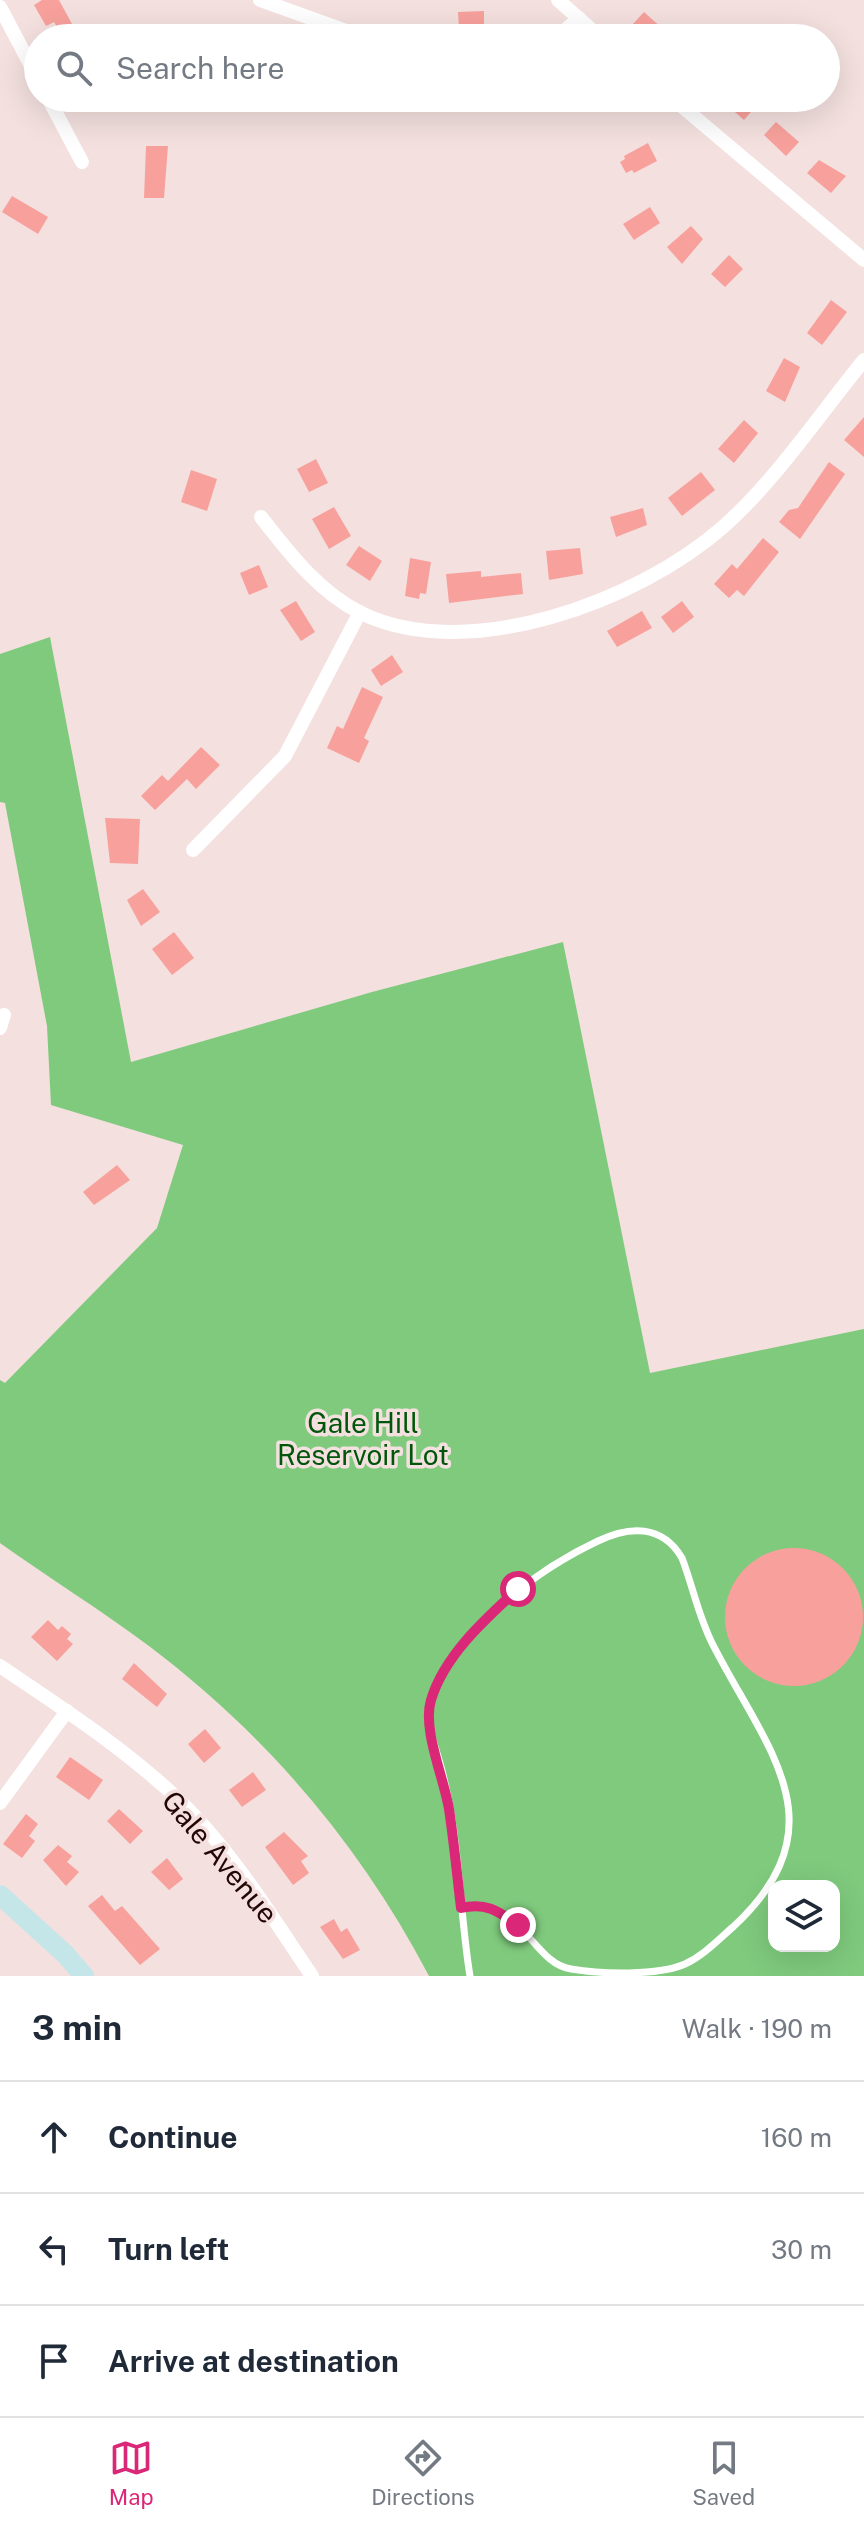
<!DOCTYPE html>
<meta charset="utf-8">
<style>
body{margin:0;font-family:"Public Sans",sans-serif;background:#f6f6f7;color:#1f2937}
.controls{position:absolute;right:24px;bottom:24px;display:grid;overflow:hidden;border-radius:16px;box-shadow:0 8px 32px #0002}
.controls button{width:72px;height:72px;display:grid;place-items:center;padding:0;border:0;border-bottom:2px solid #e0e1e3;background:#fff;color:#1f2937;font:40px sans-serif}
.stop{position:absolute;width:24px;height:24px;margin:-18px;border:6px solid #db2777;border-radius:50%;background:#fff}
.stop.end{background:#db2777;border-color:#fff;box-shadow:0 2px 8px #0008}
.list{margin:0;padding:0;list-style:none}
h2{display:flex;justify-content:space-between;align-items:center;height:104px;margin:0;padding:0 32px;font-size:34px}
h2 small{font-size:26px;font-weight:400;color:#747a83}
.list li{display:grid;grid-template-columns:52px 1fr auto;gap:24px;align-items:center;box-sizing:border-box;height:112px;padding:0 32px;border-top:2px solid #e0e1e3}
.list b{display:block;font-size:30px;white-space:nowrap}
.list em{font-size:26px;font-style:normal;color:#747a83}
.icon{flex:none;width:44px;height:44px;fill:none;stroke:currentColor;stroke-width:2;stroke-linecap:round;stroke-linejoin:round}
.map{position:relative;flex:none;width:864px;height:1976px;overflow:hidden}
.search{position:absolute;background:#fff;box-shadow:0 8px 32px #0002;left:24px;right:24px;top:24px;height:88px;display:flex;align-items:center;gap:20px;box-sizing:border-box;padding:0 28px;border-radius:44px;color:#747a83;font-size:30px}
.sheet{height:440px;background:#fff}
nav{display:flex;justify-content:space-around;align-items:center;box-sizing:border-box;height:112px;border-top:2px solid #e0e1e3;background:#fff;font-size:22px;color:#747a83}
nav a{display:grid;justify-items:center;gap:4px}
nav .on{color:#db2777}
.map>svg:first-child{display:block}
.forest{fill:#7fca7d;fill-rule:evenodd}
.building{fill:#f8a19c}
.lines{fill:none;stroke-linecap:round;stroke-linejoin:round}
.service{stroke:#fff;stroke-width:7}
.minor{stroke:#fff;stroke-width:14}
.secondary{stroke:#c5e6e8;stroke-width:20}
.route{stroke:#db2777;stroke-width:10}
.labels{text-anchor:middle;stroke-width:7;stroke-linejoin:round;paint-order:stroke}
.park-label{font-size:28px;fill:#00560a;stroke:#f3e0df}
.street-label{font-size:28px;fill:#230606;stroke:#f3e0df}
</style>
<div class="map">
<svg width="864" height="1976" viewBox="0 0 864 1976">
<rect width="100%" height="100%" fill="#f3e0df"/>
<path class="forest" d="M50 637 131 1062 372 992 563 942 650 1373 864 1329V1976H429C361 1846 267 1735 149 1646 101 1610 49 1578 0 1543V1380L5 1383 157 1228 183 1145 51 1105 47 1026 5 803 0 802V654ZM774 1886H834V1946H774Z"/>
<g class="building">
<path d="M42 0H59L72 24 60 31 54 22 46 26 34 5Z"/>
<path d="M484 11V27L459 28 458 12Z"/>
<path d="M644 12 673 38H646L632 25Z"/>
<path d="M719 98H763L744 120Z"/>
<path d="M776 122 799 142 786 156 764 135Z"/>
<path d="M648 143 657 161 634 173 632 170 626 173 620 162 625 159 624 156Z"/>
<path d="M146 146H168L164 198H144Z"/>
<path d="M819 160 846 176 831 193 807 173Z"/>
<path d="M12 196 48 217 38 234 2 212Z"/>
<path d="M650 207 660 223 634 240 623 224Z"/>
<path d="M691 226 703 239 682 264 667 247Z"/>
<path d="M729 255 743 269 725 287 711 274Z"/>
<path d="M831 300 847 312 822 345 807 333Z"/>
<path d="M784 358 800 367 785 402 766 391Z"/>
<path d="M864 417V457L844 440Z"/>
<path d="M744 420 758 433 734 463 718 449Z"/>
<path d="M316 459 328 483 309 492 297 469Z"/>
<path d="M829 462 845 474 800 539 779 522 789 510 798 508Z"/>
<path d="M191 470 217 479 207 511 181 502Z"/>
<path d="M701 472 715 490 682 516 668 498Z"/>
<path d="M334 507 351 536 329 549 312 519Z"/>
<path d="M643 508 647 525 616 537 610 517Z"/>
<path d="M763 538 779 552 744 596 737 590 729 598 714 584 732 564 737 569Z"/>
<path d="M359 546 382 561 370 581 346 565Z"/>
<path d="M580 548 583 574 549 580 546 551Z"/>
<path d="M410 558 431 562 426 594 420 593 419 599 405 596Z"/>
<path d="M259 565 268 587 249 595 240 573Z"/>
<path d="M481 571V577L521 573 523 594 449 603 446 574Z"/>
<path d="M296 601 315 632 301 641 280 610Z"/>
<path d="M682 601 694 617 673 633 661 617Z"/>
<path d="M642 611 652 628 617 647 607 631Z"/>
<path d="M392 655 403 672 381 686 371 670Z"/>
<path d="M362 687 383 697 364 738 369 741 359 763 327 748 337 726 343 729Z"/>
<path d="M201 747 220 765 196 789 187 779 155 810 141 796 162 775 168 781Z"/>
<path d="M105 818 140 819 138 864 110 863Z"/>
<path d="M143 889 160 912 141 926 127 900Z"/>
<path d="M174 932 194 958 172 975 152 949Z"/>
<path d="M117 1165 130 1180 94 1205 83 1192Z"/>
<circle cx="794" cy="1617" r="69"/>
<path d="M48 1620 58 1630 62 1626 71 1634 67 1639 73 1644 57 1661 31 1637Z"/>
<path d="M134 1663 167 1694 157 1707 122 1679Z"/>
<path d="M205 1729 221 1748 204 1763 188 1744Z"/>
<path d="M70 1757 103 1780 89 1800 56 1777Z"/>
<path d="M253 1772 266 1790 242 1807 229 1790Z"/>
<path d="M119 1809 143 1831 130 1844 107 1821Z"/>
<path d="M26 1814 38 1824 29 1836 35 1841 22 1858 3 1844Z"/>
<path d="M284 1832 308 1856 301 1861 309 1873 293 1885 265 1847Z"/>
<path d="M58 1845 72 1856 67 1862 79 1872 66 1886 43 1860Z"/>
<path d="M167 1858 183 1879 169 1890 151 1872Z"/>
<path d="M102 1895 115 1911 122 1906 160 1949 140 1965 88 1906Z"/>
<path d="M334 1919 341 1932 347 1928 360 1950 343 1959 320 1927Z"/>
</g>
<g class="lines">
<path class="service" d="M461 1908C522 1895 531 1963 571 1969 601 1974 658 1976 685 1964 704 1955 718 1940 733 1927 844 1824 765 1748 712 1643 698 1615 693 1587 682 1558 662 1524 629 1526 598 1541 538 1569 450 1634 431 1700 424 1725 437 1748 442 1771 460 1838 459 1909 470 1976"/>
<g class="minor">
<path d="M260 0 366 38"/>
<path d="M558 0 601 38"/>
<path d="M0 7 38 79"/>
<path d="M556 38 579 18"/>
<path d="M48 98 82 162"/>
<path d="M672 98 864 260"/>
<path d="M261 517C289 553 319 592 361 613 468 665 639 601 723 527 776 480 819 415 864 360"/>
<path d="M193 850 285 756 360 612"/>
<path d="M0 1028 4 1015"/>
<path d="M0 1666C62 1708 126 1749 180 1801 232 1851 272 1917 312 1976"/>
<path d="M0 1803 67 1711"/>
</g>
<path class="secondary" d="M0 1895 65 1954 84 1976"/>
</g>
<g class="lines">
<path class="route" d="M518 1925C498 1911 486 1902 461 1908 457 1875 454 1842 449 1809 444 1778 422 1729 431 1700 444 1656 485 1619 518 1589"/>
</g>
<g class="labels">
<g class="park-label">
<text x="363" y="1433">Gale Hill<tspan x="363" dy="32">Reservoir Lot</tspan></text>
</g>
<g class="street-label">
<text transform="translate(220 1857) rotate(50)" y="10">Gale Avenue</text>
</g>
</g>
</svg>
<div class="controls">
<button><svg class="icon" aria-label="layers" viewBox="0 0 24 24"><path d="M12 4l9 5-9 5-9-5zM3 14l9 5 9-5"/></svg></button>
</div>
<div class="stop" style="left:518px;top:1589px"></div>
<div class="stop end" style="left:518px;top:1925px"></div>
<div class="search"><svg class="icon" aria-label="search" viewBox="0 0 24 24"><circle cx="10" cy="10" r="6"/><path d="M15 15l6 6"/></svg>Search here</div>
</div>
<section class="sheet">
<h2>3 min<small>Walk · 190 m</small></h2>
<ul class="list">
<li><svg class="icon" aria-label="ahead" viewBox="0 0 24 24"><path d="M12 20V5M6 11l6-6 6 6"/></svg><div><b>Continue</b></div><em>160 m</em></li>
<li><svg class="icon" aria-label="left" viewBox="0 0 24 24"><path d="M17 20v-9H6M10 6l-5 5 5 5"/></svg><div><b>Turn left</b></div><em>30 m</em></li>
<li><svg class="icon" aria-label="arrive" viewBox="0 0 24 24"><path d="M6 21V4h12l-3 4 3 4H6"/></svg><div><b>Arrive at destination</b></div></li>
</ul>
</section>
<nav>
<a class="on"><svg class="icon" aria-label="map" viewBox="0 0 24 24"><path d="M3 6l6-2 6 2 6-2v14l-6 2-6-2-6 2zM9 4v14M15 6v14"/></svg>Map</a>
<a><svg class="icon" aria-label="directions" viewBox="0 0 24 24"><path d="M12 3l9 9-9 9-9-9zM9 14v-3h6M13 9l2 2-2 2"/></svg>Directions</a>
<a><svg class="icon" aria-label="saved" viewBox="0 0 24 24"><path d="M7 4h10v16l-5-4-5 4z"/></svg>Saved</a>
</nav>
